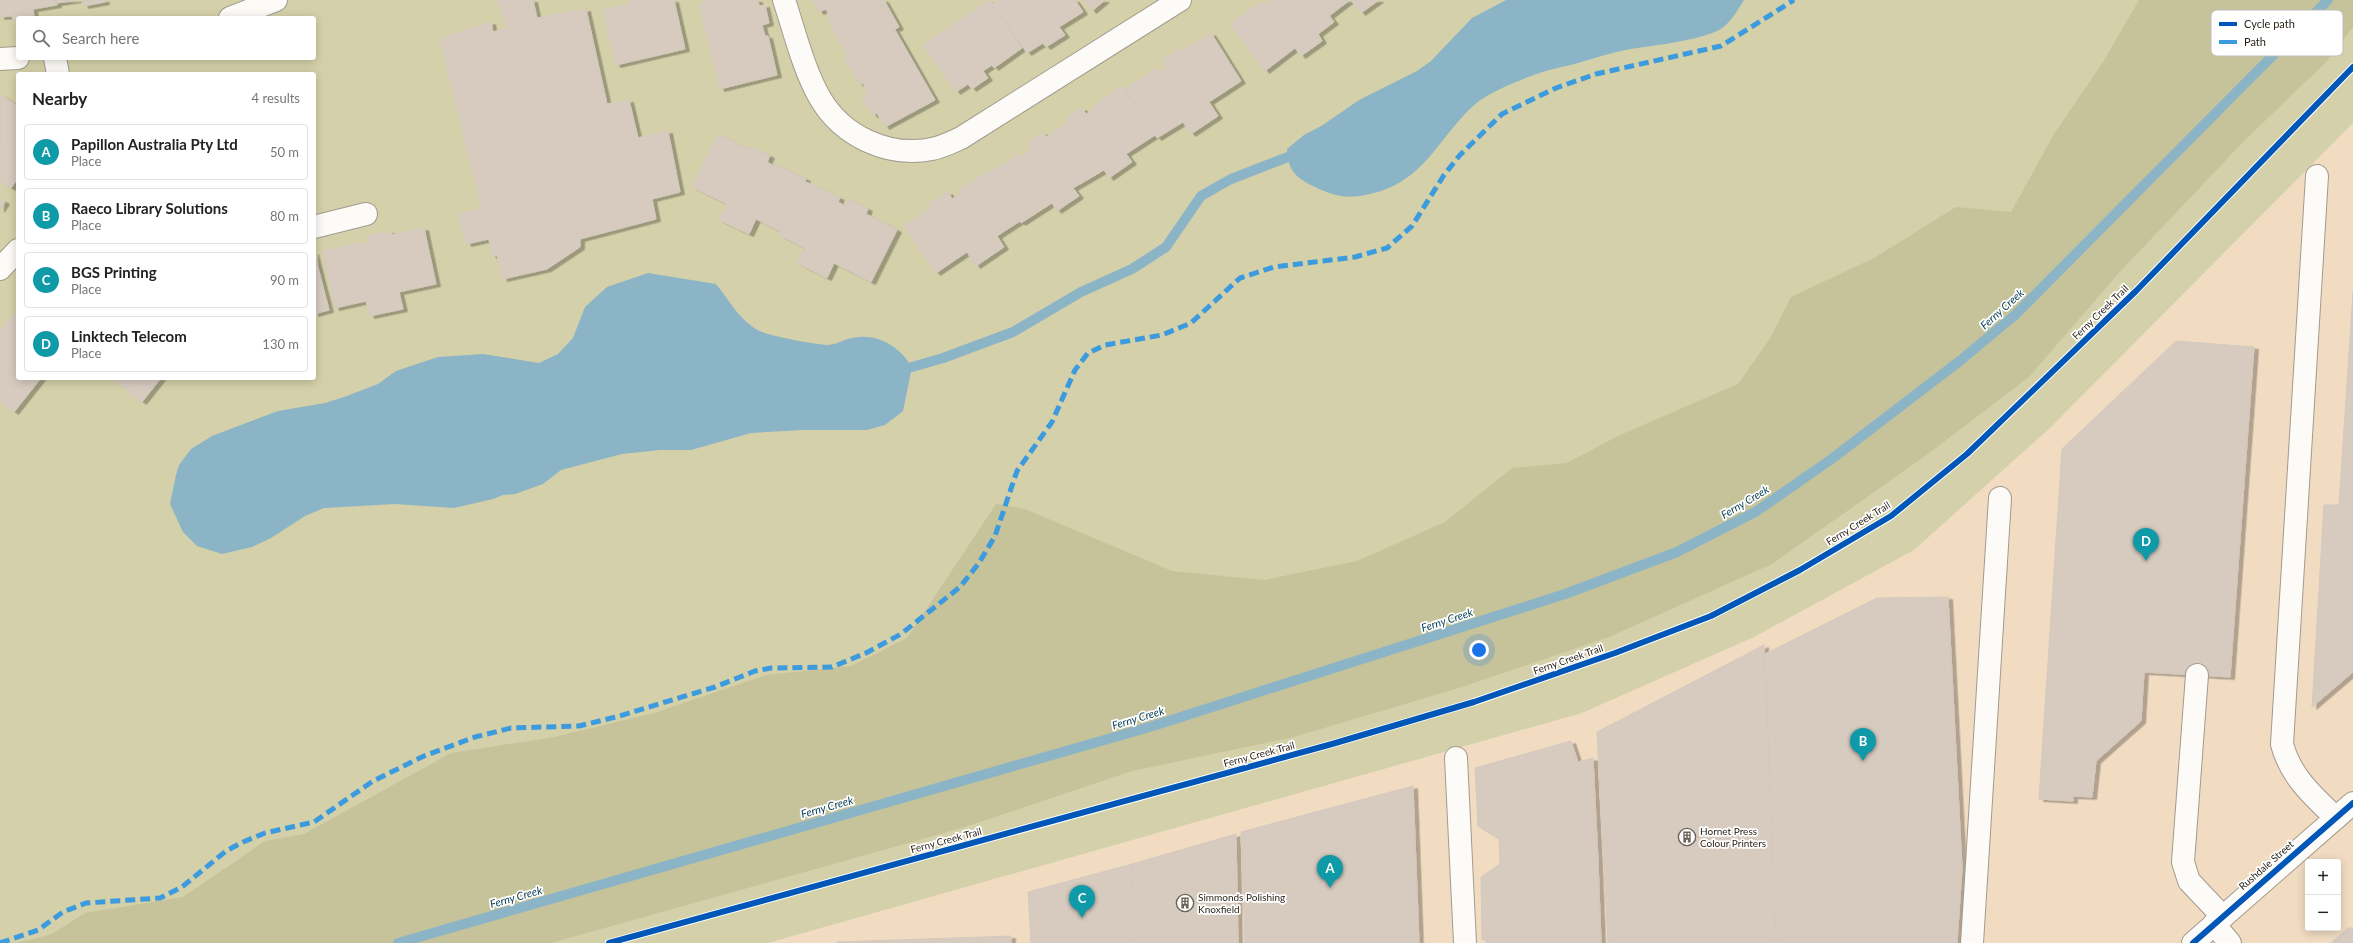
<!DOCTYPE html>
<meta charset="utf-8">
<style>
body{margin:0;font-family:Lato,sans-serif;background:#f6f6f6;color:#222}
.controls{position:absolute;right:12px;bottom:12px;display:grid;overflow:hidden;border-radius:4px;box-shadow:0 2px 10px #0003}
.controls button{width:36px;height:36px;display:grid;place-items:center;padding:0;border:0;border-bottom:1px solid #e0e0e0;background:#fff;color:#222;font:20px sans-serif}
.you{position:absolute;left:1479px;top:650px;width:14px;height:14px;margin:-10px;border:3px solid #fff;border-radius:50%;background:#1a73e8;box-shadow:0 0 0 6px #1a73e833}
.badge{display:grid;place-items:center;width:26px;height:26px;border-radius:50%;background:#6c6357;color:#fff;font-size:13px;font-weight:700}
.pin{position:absolute;translate:-50% -33px;filter:drop-shadow(0 1px 2px #0008)}
.pin::after{content:'';position:absolute;top:21px;width:14px;height:12px;background:inherit;clip-path:polygon(0 0,100% 0,50% 100%)}
.list{margin:0;padding:0;list-style:none}
h2{display:flex;justify-content:space-between;align-items:center;height:52px;margin:0;padding:0 16px;font-size:17px}
h2 small{font-size:13px;font-weight:400;color:#767676}
.list li{display:grid;grid-template-columns:26px 1fr auto;gap:12px;align-items:center;box-sizing:border-box;height:56px;margin:0 8px 8px;padding:0 8px;border:1px solid #e0e0e0;border-radius:4px}
.list b{display:block;font-size:15px;white-space:nowrap}
.list p{margin:0;font-size:13px;white-space:nowrap;color:#767676}
.list em{font-size:13px;font-style:normal;color:#767676}
.icon{flex:none;width:22px;height:22px;fill:none;stroke:currentColor;stroke-width:2;stroke-linecap:round;stroke-linejoin:round}
.map{position:relative;flex:none;width:2353px;height:943px;overflow:hidden}
.search{position:absolute;background:#fff;box-shadow:0 2px 10px #0003;left:16px;top:16px;width:300px;height:44px;display:flex;align-items:center;gap:10px;box-sizing:border-box;padding:0 14px;border-radius:4px;color:#767676;font-size:15px}
.panel{position:absolute;background:#fff;box-shadow:0 2px 10px #0003;left:16px;top:72px;width:300px;height:308px;border-radius:4px}
.map>svg:first-child{display:block}
.built{fill:#f1dcc2;fill-rule:evenodd}
.green{fill:#d4d0a9;fill-rule:evenodd}
.forest{fill:#c6c39a}
.water{fill:#8bb4c7}
.lines{fill:none;stroke-linecap:round;stroke-linejoin:round}
.stream{stroke:#8bb4c7;stroke-width:10}
.building{fill:#d7cbc0;stroke:#d4c9be;filter:url(#shadow)}
.minor-casing{stroke:#a39a8e;stroke-width:24}
.minor{stroke:#fcfbf8;stroke-width:22}
.quiet{stroke:#3c9bde;stroke-width:5;stroke-dasharray:10 5;stroke-linecap:butt}
.cycleway-casing{stroke:#fff;stroke-width:8}
.cycleway{stroke:#0057b8;stroke-width:6}
.labels{text-anchor:middle;stroke-width:3.5;stroke-linejoin:round;paint-order:stroke}
.street-label{font-size:10px;fill:#261e14;stroke:#fff}
.poi-label{font-size:10px;fill:#261e14;stroke:#fff;text-anchor:start}
.water-label{font-size:11px;font-style:italic;fill:#063e56;stroke:#fff}
.key{fill:#fff;stroke:#bebcb8;stroke-width:1}
.key-label{font-size:11px;fill:#261e14}
</style>
<div class="map">
<svg width="2353" height="943" viewBox="0 0 2353 943">
<defs>
<filter id="shadow"><feDropShadow dx="4.5" dy="2.5" stdDeviation="0" flood-color="#0004"/></filter>
</defs>
<rect width="100%" height="100%" fill="#eee3d3"/>
<path class="built" d="M2353 123V943H768L1582 713 1754 637 1914 550 2050 428ZM2308 862H2338V928H2308Z"/>
<path class="green" d="M0 0H2353V123L2050 428 1914 550 1754 637 1582 713 768 943H0ZM18 18H314V58H18ZM18 74H314V378H18Z"/>
<path class="forest" d="M2139 0H2353V27L2326 62 2243 142 2117 275 2029 377 1928 454 1772 564 1609 637 1462 687 1294 737 1132 771 962 828 551 943H16L52 934 85 913 183 897 265 841 304 834 451 753 554 737 654 713 766 675 851 666 907 638 996 504 1025 509 1172 571 1264 580 1357 561 1445 522 1512 468 1567 463 1620 435 1738 384 1771 337 1791 297 1874 258 1956 207 2011 212 2054 134 2103 62Z"/>
<g class="water">
<path d="M1506 0H1744C1737 11 1731 23 1719 30 1697 41 1655 45 1631 49 1613 52 1595 58 1578 63 1563 67 1546 70 1531 76 1513 83 1487 93 1473 106 1436 141 1424 182 1370 194 1348 199 1336 197 1315 187 1295 177 1288 171 1287 149L1304 135 1323 125 1359 100 1417 71 1431 61 1472 18Z"/>
<path d="M648 273 716 284C729 300 741 323 762 332 775 337 813 344 827 345 835 345 841 341 848 339 874 331 899 345 912 367L903 411 885 425 867 430H802L751 433 691 450H660L622 454 561 470 543 484 515 494 503 495 493 499 454 508 395 504 324 508 305 516 271 538 252 547 222 554 197 546 183 532 170 504 176 475 179 465 191 449 212 436 278 411 325 403 344 397 378 384 396 371 438 357 483 354 539 363 558 354 573 338 585 307 607 287Z"/>
</g>
<g class="lines">
<g class="stream">
<path d="M912 367 943 358 1013 332 1081 292 1132 269 1166 247 1201 196 1231 179 1288 157"/>
<path d="M398 943 1153 726 1565 594 1677 552 1757 511 1833 458 1961 360 2015 315 2328 0"/>
</g>
</g>
<g class="building">
<path d="M0 0H56L57 5 33 9 34 17 13 21 12 16 0 17Z"/>
<path d="M56 0H77L57 3Z"/>
<path d="M83 0H105V2L84 6Z"/>
<path d="M497 0H533L537 18 586 9 607 104 629 100 638 138 668 131 680 192 652 199 656 219 580 239V247L547 269 503 279 497 255 492 256 489 239 467 244 457 214 482 209 440 39 491 22 493 32 508 28Z"/>
<path d="M630 0H674L685 49 616 65 603 10 630 4Z"/>
<path d="M710 0H758L759 6 765 5 769 23 762 25 765 36H768L777 75 720 89 699 3Z"/>
<path d="M813 0H884L899 27 847 56 828 20 831 19 826 9 819 12Z"/>
<path d="M989 0 1022 48 994 68 992 65 983 71 988 78 972 89 968 84 956 92 923 45Z"/>
<path d="M998 0H1075L1083 12 1059 27 1065 35 1046 47 1043 43 1027 53 992 4Z"/>
<path d="M1084 0H1105L1092 11Z"/>
<path d="M1271 0H1317L1334 22 1318 34 1322 41 1301 56 1295 48 1265 71 1230 24 1261 2 1265 4Z"/>
<path d="M1317 0H1350L1329 16Z"/>
<path d="M1351 0H1379L1361 13Z"/>
<path d="M895 30 935 100 885 127 877 113 873 115 862 97 868 93 863 83 859 84 844 58Z"/>
<path d="M1211 33 1241 81 1209 102 1218 116 1191 134 1183 122 1157 138 1125 89 1157 68 1159 71 1166 67 1162 60 1180 48 1182 52Z"/>
<path d="M1122 86 1155 135 1126 154 1132 162 1109 178 1104 170 1087 180 1055 131 1068 122 1066 119 1082 108 1086 114 1096 108 1095 105Z"/>
<path d="M1 95 18 106V178L11 188 0 181Z"/>
<path d="M1055 131 1087 180 1073 188 1079 196 1057 211 1052 203 1021 223 988 174 1019 154 1021 157 1031 150 1027 143 1043 132 1046 137Z"/>
<path d="M718 134 748 149 750 146 770 156 767 162 774 166 775 164 806 179 780 231 756 219 749 234 719 220 727 204 692 187Z"/>
<path d="M987 172 1020 221 997 236 1004 247 976 266 967 252 936 273 904 226 931 208 929 204 948 192 952 199 961 193 958 191Z"/>
<path d="M804 181 840 198 838 202 845 206 848 199 868 209 866 214 897 230 871 282 834 263 827 278 797 263 805 248 779 235Z"/>
<path d="M0 199 5 202 0 210Z"/>
<path d="M424 228 436 284 399 292 403 309 370 316 366 301 335 308 323 251 363 242V245L370 243 368 236 390 231 391 235Z"/>
<path d="M314 252 329 310 314 314Z"/>
<path d="M2353 291V672L2312 707 2324 505H2339Z"/>
<path d="M18 309V328L9 321Z"/>
<path d="M9 321 18 328V378H41L14 412 0 401V331Z"/>
<path d="M2176 341 2254 347 2230 677 2144 672 2141 721 2096 761 2092 797 2073 796V801L2039 799 2062 449Z"/>
<path d="M111 378H161L142 402Z"/>
<path d="M1948 597 1962 868 1957 943H1776L1765 654 1877 598Z"/>
<path d="M1764 645 1776 943H1608L1597 732Z"/>
<path d="M1571 741 1578 762 1593 758 1598 860 1500 864 1499 839 1478 826 1475 768Z"/>
<path d="M1413 786 1419 943H1245L1241 832Z"/>
<path d="M1236 834 1238 943H1135L1132 864Z"/>
<path d="M1598 860 1601 943H1489L1482 939 1481 877 1500 864Z"/>
<path d="M1132 864 1135 943H1031L1028 892Z"/>
<path d="M2348 928H2353V943H2331Z"/>
<path d="M1011 936V943H837V942Z"/>
</g>
<g class="lines">
<defs>
<g id="minor">
<path d="M784 0C794 30 804 71 820 98 842 136 888 158 932 149 942 147 952 142 961 138L1180 0"/>
<path d="M230 18 276 0"/>
<path d="M55 58 58 74"/>
<path d="M0 59 18 58"/>
<path d="M2317 176 2282 744C2290 776 2313 796 2336 818"/>
<path d="M314 227 366 214"/>
<path d="M0 269 18 250"/>
<path d="M2197 675 2183 862 2189 881 2223 917"/>
<path d="M1456 758 1465 943"/>
<path d="M2214 924 2230 943"/>
<path d="M1972 943 2000 498"/>
<path d="M2193 943 2353 803"/>
</g>
</defs>
<use href="#minor" class="minor-casing"/>
<use href="#minor" class="minor"/>
<path class="quiet" d="M0 943 38 930 63 912 86 903 160 898 182 887 226 851 243 842 265 833 314 822 373 781 424 756 475 737 511 728 579 726 616 717 715 687 755 671 771 668 832 667 866 653 901 634 960 587 979 563 995 536 1017 471 1052 422 1075 370 1088 353 1105 345 1162 335 1191 323 1240 278 1274 267 1355 257 1387 248 1412 226 1444 175 1460 155 1502 114 1556 88 1596 74 1721 46 1794 0"/>
<defs>
<g id="cycleway">
<path d="M609 943 1332 744 1474 702 1615 653 1711 616 1800 570 1891 516 1967 454 2136 291 2353 67"/>
<path d="M2193 943 2353 803"/>
</g>
</defs>
<use href="#cycleway" class="cycleway-casing"/>
<use href="#cycleway" class="cycleway"/>
</g>
<defs>
<symbol id="building-ring" viewBox="-11 -11 22 22"><circle r="9.5" fill="#fff" stroke="#6c6357" stroke-width="1.5"/><path d="M-4-6H4V6H1V3H-1V6H-4ZM-2.5-4.3h1.7v1.8h-1.7ZM.8-4.3h1.7v1.8H.8ZM-2.5-1h1.7V.8h-1.7ZM.8-1h1.7V.8H.8Z" fill="#6c6357"/></symbol>
</defs>
<g fill-rule="evenodd">
<use href="#building-ring" x="1677" y="827" width="20" height="20"/>
<use href="#building-ring" x="1175" y="893" width="20" height="20"/>
</g>
<g class="labels">
<g class="street-label">
<text transform="translate(2100 312) rotate(-44)" y="4">Ferny Creek Trail</text>
<text transform="translate(1858 523) rotate(-32)" y="4">Ferny Creek Trail</text>
<text transform="translate(1568 659) rotate(-19)" y="4">Ferny Creek Trail</text>
<text transform="translate(1259 754) rotate(-15)" y="4">Ferny Creek Trail</text>
<text transform="translate(946 840) rotate(-15)" y="4">Ferny Creek Trail</text>
<text transform="translate(2266 865) rotate(-41)" y="4">Rushdale Street</text>
</g>
<g class="poi-label">
<text x="1700" y="835">Hornet Press<tspan x="1700" dy="12">Colour Printers</tspan></text>
<text x="1198" y="901">Simmonds Polishing<tspan x="1198" dy="12">Knoxfield</tspan></text>
</g>
<g class="water-label">
<text transform="translate(2002 309) rotate(-42)" y="4">Ferny Creek</text>
<text transform="translate(1745 502) rotate(-31)" y="4">Ferny Creek</text>
<text transform="translate(1447 620) rotate(-18)" y="4">Ferny Creek</text>
<text transform="translate(1138 718) rotate(-17)" y="4">Ferny Creek</text>
<text transform="translate(827 807) rotate(-16)" y="4">Ferny Creek</text>
<text transform="translate(516 897) rotate(-16)" y="4">Ferny Creek</text>
</g>
</g>
<rect x="2211" y="10" width="132" height="46" rx="6" class="key"/>
<rect x="2219" y="22" width="18" height="4" fill="#0057b8"/>
<rect x="2219" y="40" width="18" height="4" fill="#3c9bde"/>
<g class="key-label">
<text x="2244" y="28">Cycle path</text>
<text x="2244" y="46">Path</text>
</g>
</svg>
<div class="controls">
<button>+</button>
<button>−</button>
</div>
<div class="you"></div>
<div class="pin badge" style="left:1330px;top:888px;background:#0f9aa8">A</div>
<div class="pin badge" style="left:1863px;top:761px;background:#0f9aa8">B</div>
<div class="pin badge" style="left:1082px;top:918px;background:#0f9aa8">C</div>
<div class="pin badge" style="left:2146px;top:561px;background:#0f9aa8">D</div>
<div class="search"><svg class="icon" aria-label="search" viewBox="0 0 24 24"><circle cx="10" cy="10" r="6"/><path d="M15 15l6 6"/></svg>Search here</div>
<section class="panel">
<h2>Nearby<small>4 results</small></h2>
<ul class="list">
<li><span class="badge" style="background:#0f9aa8">A</span><div><b>Papillon Australia Pty Ltd</b><p>Place</p></div><em>50 m</em></li>
<li><span class="badge" style="background:#0f9aa8">B</span><div><b>Raeco Library Solutions</b><p>Place</p></div><em>80 m</em></li>
<li><span class="badge" style="background:#0f9aa8">C</span><div><b>BGS Printing</b><p>Place</p></div><em>90 m</em></li>
<li><span class="badge" style="background:#0f9aa8">D</span><div><b>Linktech Telecom</b><p>Place</p></div><em>130 m</em></li>
</ul>
</section>
</div>
